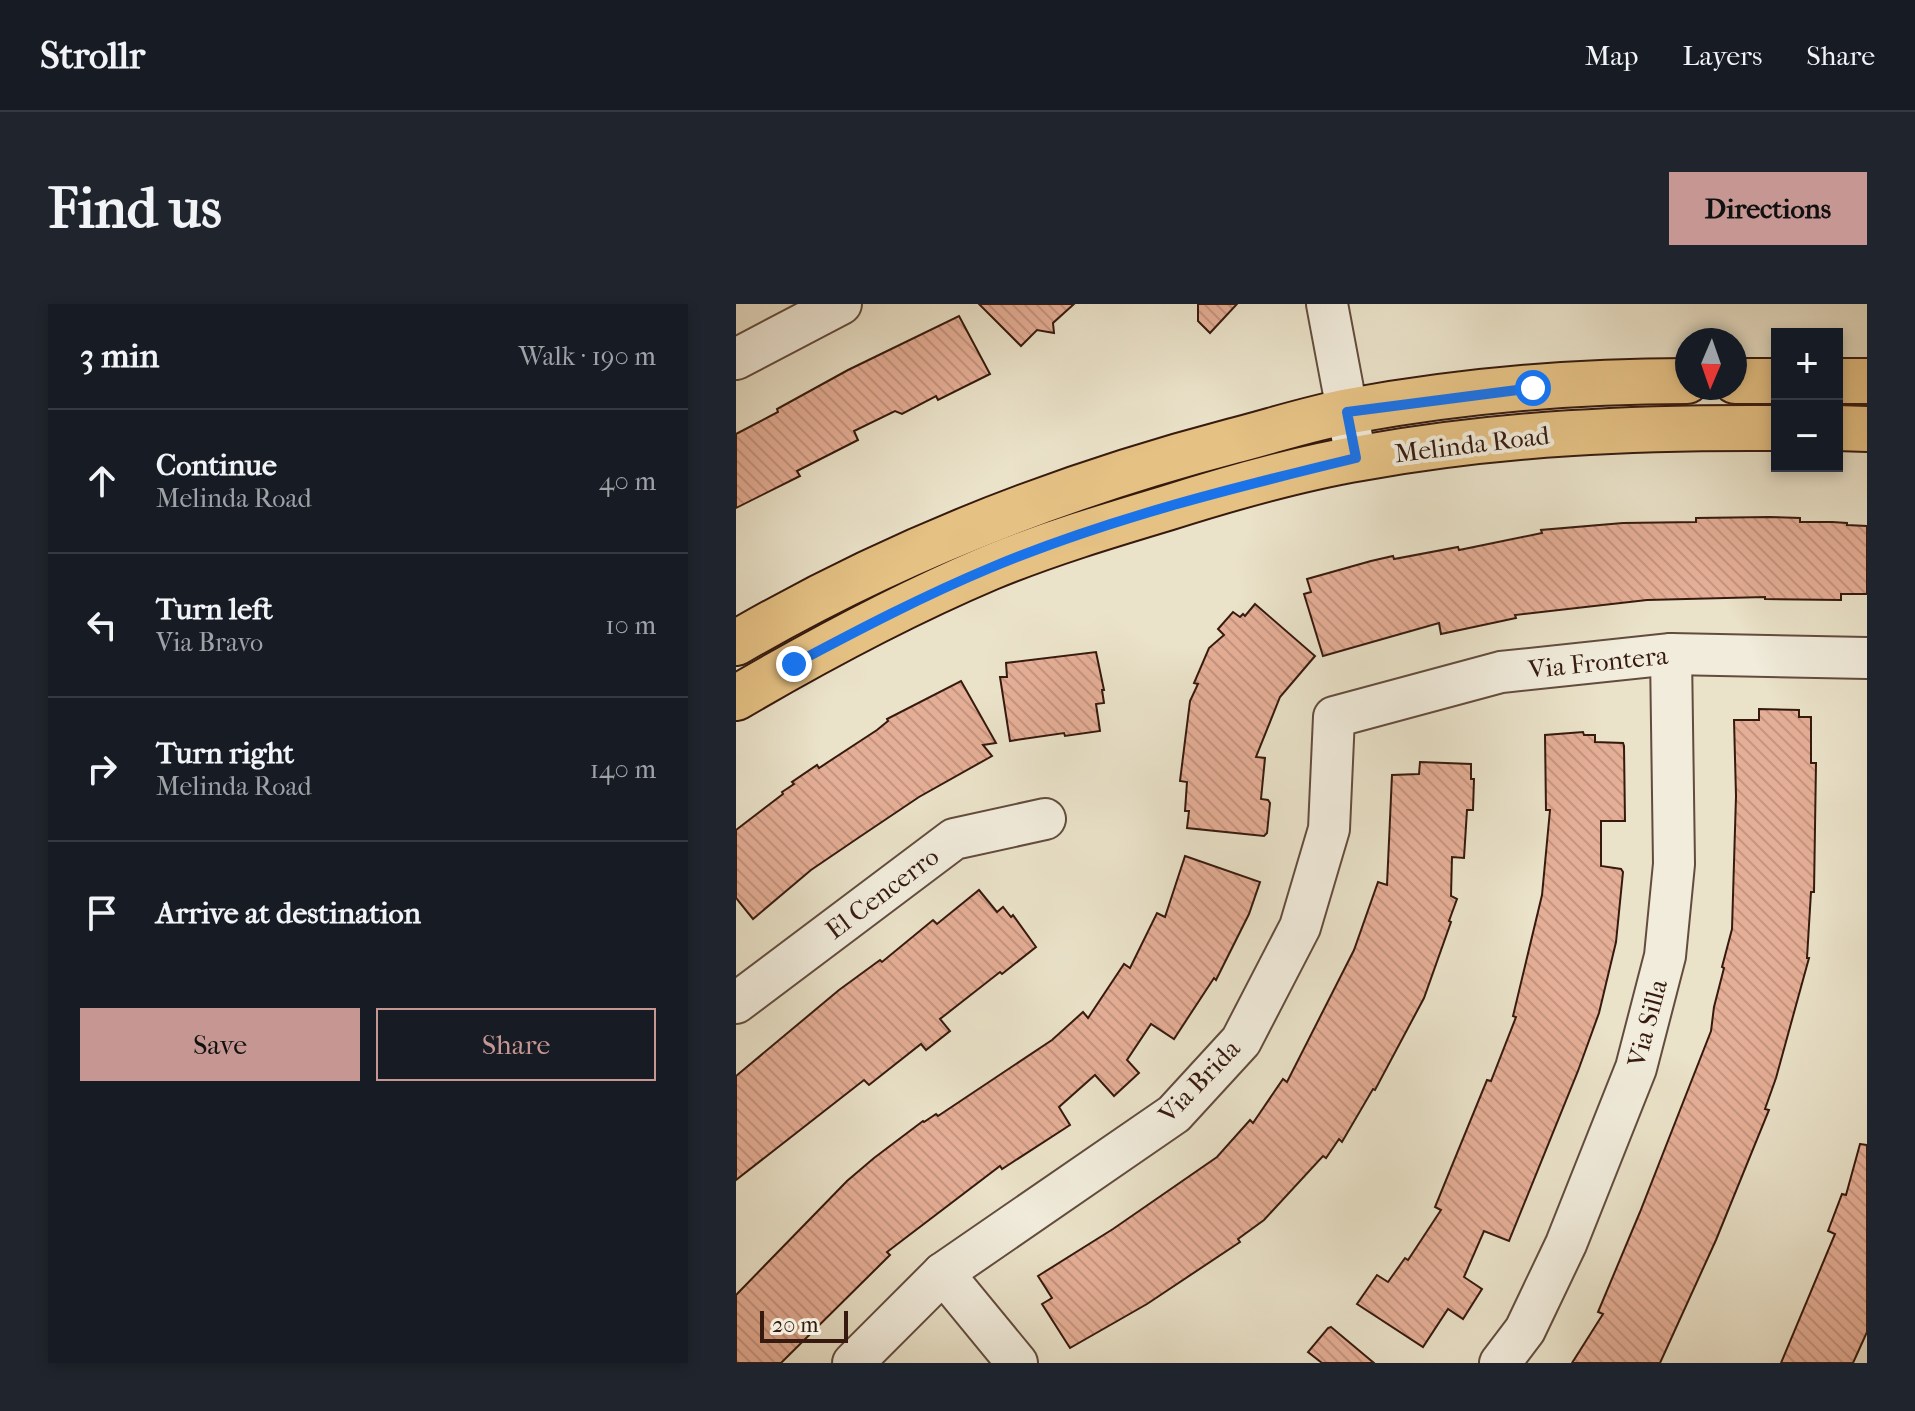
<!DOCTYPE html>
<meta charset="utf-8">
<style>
body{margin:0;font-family:"IM FELL French Canon",serif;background:#20242c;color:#f1f3f6}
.controls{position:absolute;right:24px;top:24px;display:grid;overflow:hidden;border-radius:0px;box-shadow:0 4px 12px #0003}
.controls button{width:72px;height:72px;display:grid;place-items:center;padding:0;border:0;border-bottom:2px solid #363941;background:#171b24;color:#f1f3f6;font:40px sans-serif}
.compass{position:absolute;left:939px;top:24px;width:72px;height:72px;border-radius:50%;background:#171b24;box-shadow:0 4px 12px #0003;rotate:182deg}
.scale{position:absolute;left:24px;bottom:20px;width:88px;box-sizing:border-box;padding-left:8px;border:4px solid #361a0f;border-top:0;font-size:22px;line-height:28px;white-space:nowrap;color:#361a0f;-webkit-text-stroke:6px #f1ecdc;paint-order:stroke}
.stop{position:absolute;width:24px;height:24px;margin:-18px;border:6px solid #1a73e8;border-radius:50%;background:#fff}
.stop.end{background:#1a73e8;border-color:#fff;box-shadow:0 2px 8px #0008}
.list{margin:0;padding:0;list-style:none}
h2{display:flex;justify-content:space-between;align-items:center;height:104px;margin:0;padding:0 32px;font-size:34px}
h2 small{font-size:26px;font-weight:400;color:#9ea1a6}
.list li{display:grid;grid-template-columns:52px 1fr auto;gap:24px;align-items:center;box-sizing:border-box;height:144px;padding:0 32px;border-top:2px solid #363941}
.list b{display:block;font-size:30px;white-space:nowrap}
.list p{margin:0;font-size:26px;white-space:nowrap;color:#9ea1a6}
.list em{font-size:26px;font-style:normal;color:#9ea1a6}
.actions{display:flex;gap:16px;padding:24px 32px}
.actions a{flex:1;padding:18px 0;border:2px solid #c59692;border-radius:0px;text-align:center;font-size:28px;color:#c59692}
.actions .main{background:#c59692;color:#111}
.icon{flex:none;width:44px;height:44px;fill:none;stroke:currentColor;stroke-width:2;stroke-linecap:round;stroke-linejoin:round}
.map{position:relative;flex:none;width:1131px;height:1059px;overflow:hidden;border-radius:0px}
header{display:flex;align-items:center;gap:48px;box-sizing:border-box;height:112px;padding:0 40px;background:#171b24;border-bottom:2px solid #363941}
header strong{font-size:38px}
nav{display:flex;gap:44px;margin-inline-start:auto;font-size:28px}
.intro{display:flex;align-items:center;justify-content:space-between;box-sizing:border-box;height:192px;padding:0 48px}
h1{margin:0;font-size:56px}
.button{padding:20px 36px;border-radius:0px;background:#c59692;color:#111;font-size:28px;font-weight:700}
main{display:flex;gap:48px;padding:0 48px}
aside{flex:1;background:#171b24;border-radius:0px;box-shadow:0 4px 12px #0003}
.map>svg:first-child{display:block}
.building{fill:url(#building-back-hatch);stroke:#361a0f;stroke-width:2}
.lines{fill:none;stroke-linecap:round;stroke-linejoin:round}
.minor-casing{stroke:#634c3e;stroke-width:44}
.major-casing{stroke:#361a0f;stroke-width:48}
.minor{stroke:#f1ecdc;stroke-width:40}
.major{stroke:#e5c184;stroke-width:44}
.route{stroke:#1a73e8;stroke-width:10}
.labels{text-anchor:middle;stroke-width:8;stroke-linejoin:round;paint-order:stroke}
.street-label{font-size:26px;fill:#361a0f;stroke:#f1ecdc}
</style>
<header>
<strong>Strollr</strong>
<nav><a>Map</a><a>Layers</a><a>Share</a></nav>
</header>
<div class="intro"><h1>Find us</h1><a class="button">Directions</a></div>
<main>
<aside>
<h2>3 min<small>Walk · 190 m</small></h2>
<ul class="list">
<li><svg class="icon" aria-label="ahead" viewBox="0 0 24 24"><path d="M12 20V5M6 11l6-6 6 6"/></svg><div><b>Continue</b><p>Melinda Road</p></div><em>40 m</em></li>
<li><svg class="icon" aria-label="left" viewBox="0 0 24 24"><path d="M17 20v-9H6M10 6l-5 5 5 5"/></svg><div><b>Turn left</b><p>Via Bravo</p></div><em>10 m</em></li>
<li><svg class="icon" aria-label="right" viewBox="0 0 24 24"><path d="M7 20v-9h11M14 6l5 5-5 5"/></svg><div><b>Turn right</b><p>Melinda Road</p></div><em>140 m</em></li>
<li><svg class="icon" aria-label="arrive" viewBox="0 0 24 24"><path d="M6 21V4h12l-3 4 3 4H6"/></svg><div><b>Arrive at destination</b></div></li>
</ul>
<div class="actions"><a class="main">Save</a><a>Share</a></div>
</aside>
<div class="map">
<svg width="1131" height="1059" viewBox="0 0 1131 1059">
<defs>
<pattern id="building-back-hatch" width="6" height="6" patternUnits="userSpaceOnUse" patternTransform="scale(2)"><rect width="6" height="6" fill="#e5ae96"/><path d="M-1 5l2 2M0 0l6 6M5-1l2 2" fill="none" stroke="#c59580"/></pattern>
</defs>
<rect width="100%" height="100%" fill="#eae2c9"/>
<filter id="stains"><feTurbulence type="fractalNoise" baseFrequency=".0025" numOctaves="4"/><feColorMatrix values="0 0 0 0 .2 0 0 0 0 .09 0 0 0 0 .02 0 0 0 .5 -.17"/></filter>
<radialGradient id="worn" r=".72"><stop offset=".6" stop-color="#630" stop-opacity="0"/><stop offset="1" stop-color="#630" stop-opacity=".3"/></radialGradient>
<g class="building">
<path d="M243 0H338L317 19 318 29 301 26 285 42Z"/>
<path d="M462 0H501L474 29 462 17Z"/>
<path d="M223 12 254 70 202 96 200 92 166 110 159 107 118 127 122 136 61 167 64 172 0 204V130L42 108 41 105 112 66Z"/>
<path d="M1033 213 1064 214V218H1096L1111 219V221L1131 222V290H1105V296L1029 295V293L911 296 779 311 780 314 705 330 703 319 587 352 568 290 575 288 571 275 635 257 657 252 658 255 722 243 723 246 806 229 805 226 887 219 960 218V214Z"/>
<path d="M519 300 579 352 544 393 520 453 529 454 525 495 532 496 534 499 531 529 528 532 451 524 453 507H449L451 478 444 477 454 397 462 380 458 379 473 344 488 331 482 325 497 308 504 313 507 310 509 312Z"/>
<path d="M360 348 368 386H366L368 399 360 400 364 427 329 432 328 429 274 437 264 373H271L270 359Z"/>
<path d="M225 377 260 439 247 441 256 452 183 493 125 532 75 566 17 615 0 594V526L47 490 46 488 58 480 56 478 81 461 83 464 141 426 152 417 151 415Z"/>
<path d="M1023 405 1063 406V413H1075V459H1080L1078 588H1075L1071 654H1073L1040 774 1029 805 1033 806 980 936 924 1059H836L867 1010 862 1008 904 908 975 727 978 703 988 664 986 663 996 625 1000 492 998 416H1023Z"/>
<path d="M847 428 848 431H859V438L887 439 888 442 889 517H865V562L885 565 887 568 880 638 863 709 842 767 773 937 748 927 728 973 746 985 727 1015 712 1005 687 1043 621 1000 641 971 652 978 669 954 672 956 705 906 699 903 751 776 755 777 780 713 777 712 806 591 814 506H810L809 431Z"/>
<path d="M684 458 735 460V475H738L737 506H731L728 554 716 553 715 592 721 595 713 617 715 618 688 694 639 786 637 785 606 838 603 835 590 854 587 852 528 916 502 935 504 938 411 1000 334 1044 306 1000 316 994 302 972 377 925 481 853 514 816 517 819 547 775 551 778 618 646 642 578 651 581 656 471 683 470Z"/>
<path d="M449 552 524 578 513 610 480 676 478 674 438 735 415 720 391 756 403 769 378 792 359 771 323 803 334 821 266 865 264 862 151 948 154 951 45 1059H0V991L111 877 138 854 187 817 188 818 200 810 202 812 316 736 347 708 352 714 388 660 394 664 421 609 429 613Z"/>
<path d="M243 586 261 608 267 603 275 613 277 611 300 643 266 670 264 668 204 715 214 727 190 746 185 740 133 781 128 776 0 876V772L103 686 144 656 146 658 197 616 201 620Z"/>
<path d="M1124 840 1131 841V1028L1117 1059H1045L1099 930 1092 927 1106 890 1110 891Z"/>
<path d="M595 1023 638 1059H586L572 1048 592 1024Z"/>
</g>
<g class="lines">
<defs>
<g id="minor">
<path d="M591 0 620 154"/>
<path d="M0 55 105 0"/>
<path d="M0 699 218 535 309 515"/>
<path d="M207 969 281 1059"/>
<path d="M117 1059 207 969 438 810 505 737 564 623 593 525 598 413 765 368 935 350 1131 354"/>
<path d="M764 1059 789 1026 830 940 900 764 929 652 938 560 935 350"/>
</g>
<g id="major">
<path d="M999 77H1041"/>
<path d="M1101 77H1131"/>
<path d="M1101 124 1131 125"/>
<path d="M0 339C156 248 322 183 497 137 536 127 575 114 614 107 724 87 839 77 951 77"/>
<path d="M0 394C82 346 166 301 253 264 311 240 371 222 431 204 494 184 559 165 625 154 763 129 901 123 1041 124"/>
</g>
</defs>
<use href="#minor" class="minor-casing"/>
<use href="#major" class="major-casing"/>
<use href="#minor" class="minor"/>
<use href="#major" class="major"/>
</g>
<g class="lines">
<path class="route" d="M58 360C122 326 187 292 254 264 371 215 496 184 620 154L611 108 797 84"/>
</g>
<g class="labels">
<g class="street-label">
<text transform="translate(736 140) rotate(-7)" y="9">Melinda Road</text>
<text transform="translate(862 358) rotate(-6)" y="9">Via Frontera</text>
<text transform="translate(146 589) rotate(-37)" y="9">El Cencerro</text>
<text transform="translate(911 719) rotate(-75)" y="9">Via Silla</text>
<text transform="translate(463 777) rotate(-46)" y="9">Via Brida</text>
</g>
</g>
<rect width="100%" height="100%" filter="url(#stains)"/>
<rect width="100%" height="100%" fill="url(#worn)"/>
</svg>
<div class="controls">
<button>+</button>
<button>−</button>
</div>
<svg class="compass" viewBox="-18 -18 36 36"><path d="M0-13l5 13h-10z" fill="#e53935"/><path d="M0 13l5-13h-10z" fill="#9ea1a6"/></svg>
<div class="scale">20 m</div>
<div class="stop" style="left:797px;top:84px"></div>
<div class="stop end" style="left:58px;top:360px"></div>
</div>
</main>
